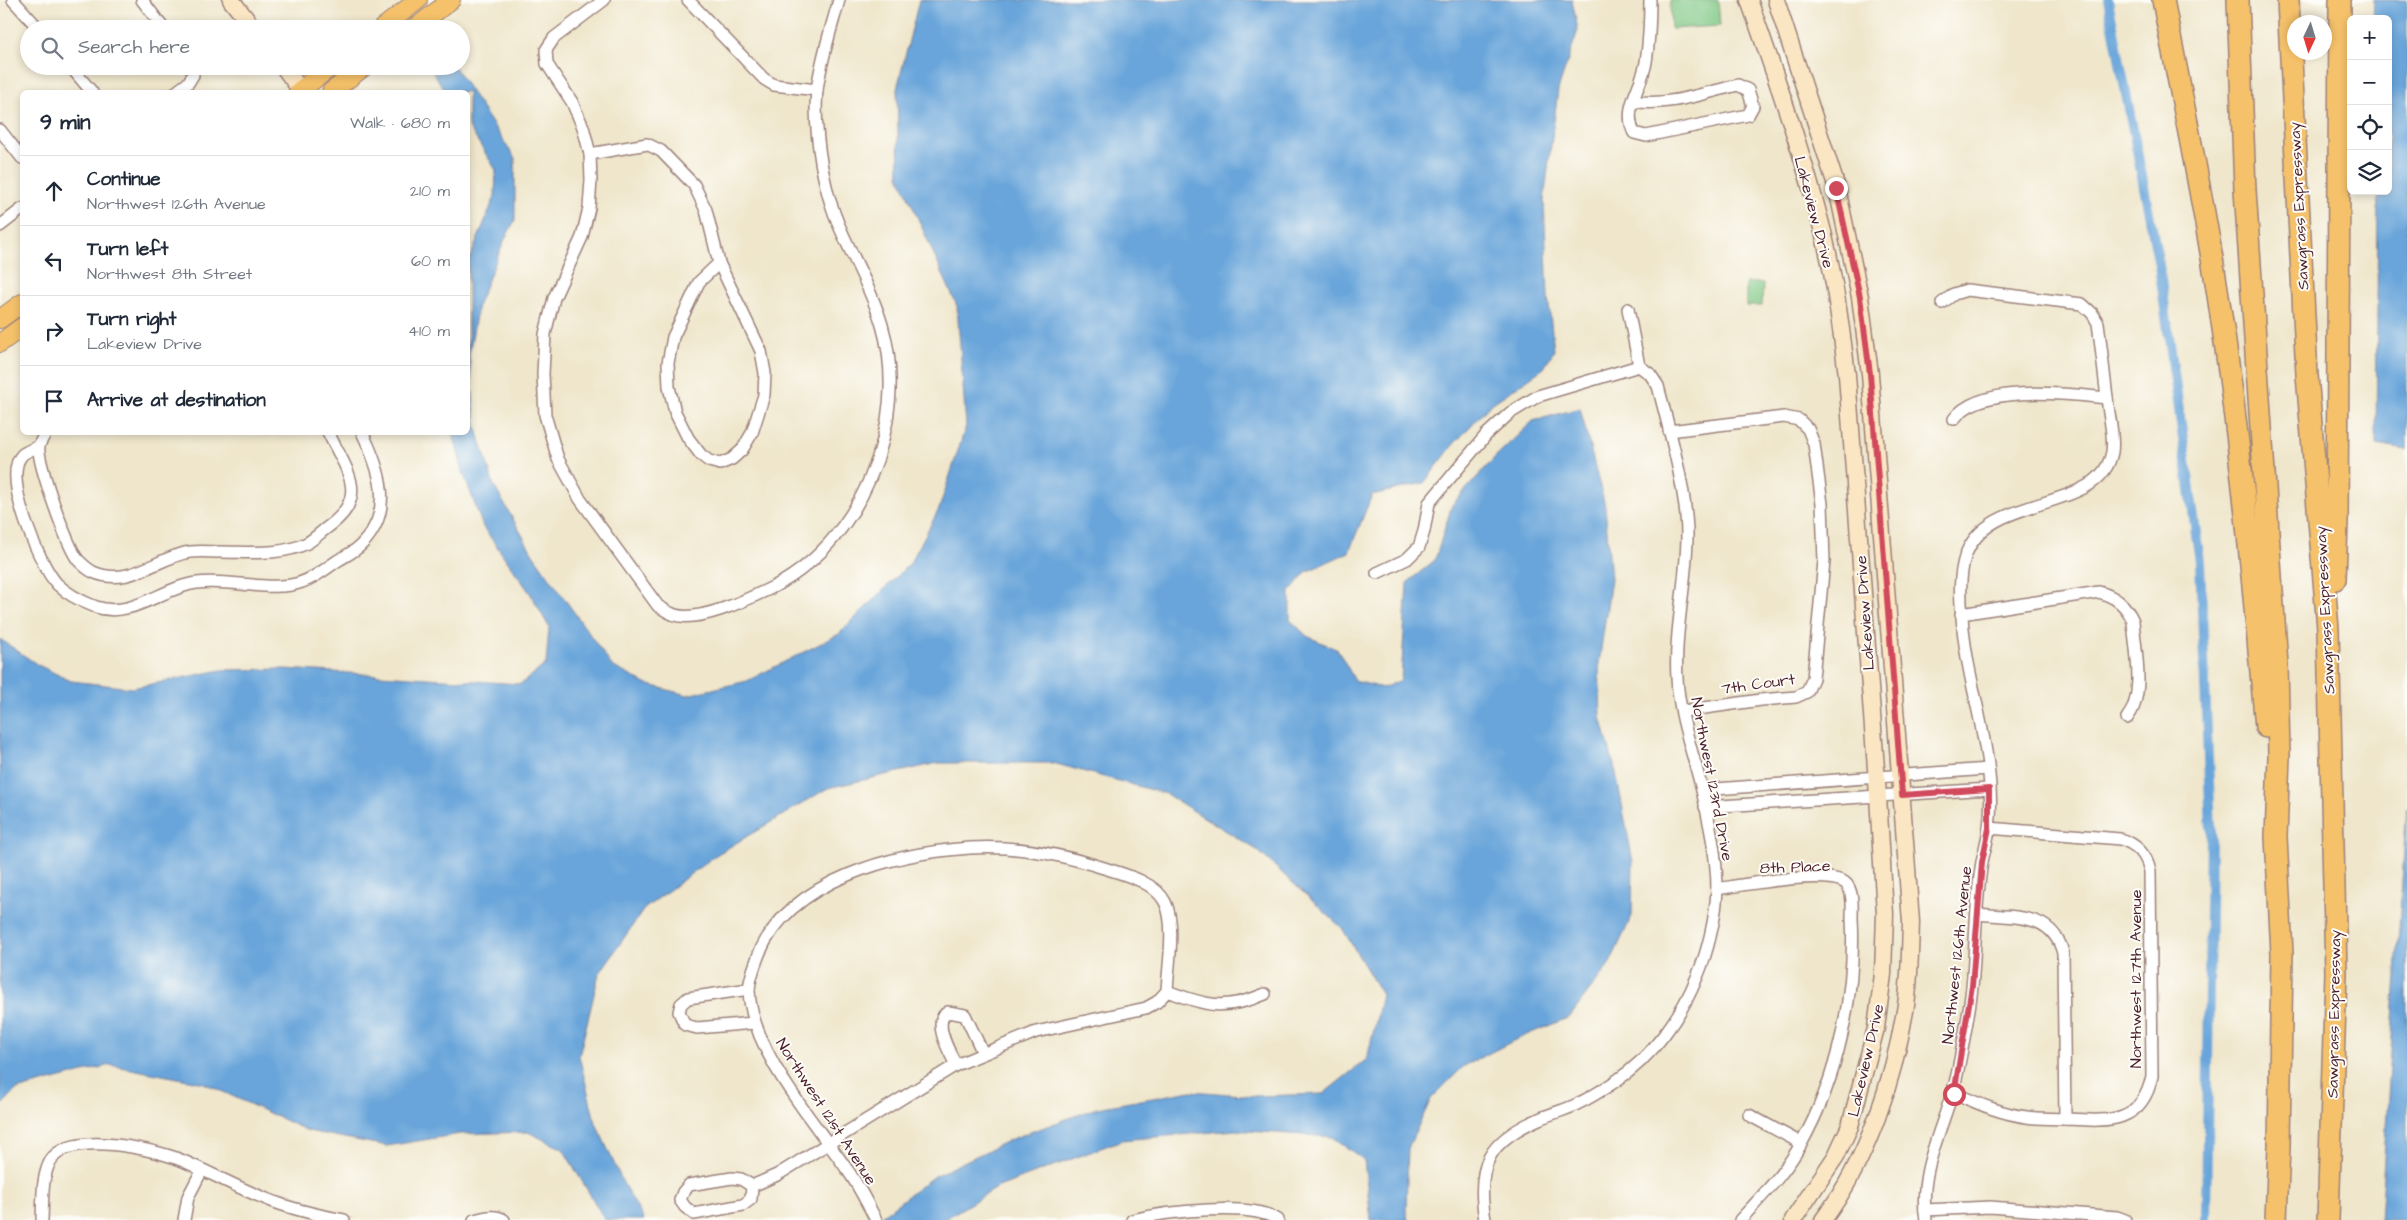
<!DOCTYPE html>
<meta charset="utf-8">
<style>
body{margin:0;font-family:"Architects Daughter",sans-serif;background:#f2f2f3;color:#1f2937}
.controls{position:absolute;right:15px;top:15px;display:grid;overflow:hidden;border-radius:8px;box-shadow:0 2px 8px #0003}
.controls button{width:45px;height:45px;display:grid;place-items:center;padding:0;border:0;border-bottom:1px solid #e0e1e3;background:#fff;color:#1f2937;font:25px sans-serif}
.compass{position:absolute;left:2287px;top:15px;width:45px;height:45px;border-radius:50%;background:#fff;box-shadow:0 2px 8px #0003;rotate:184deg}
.stop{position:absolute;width:15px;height:15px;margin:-11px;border:4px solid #d1495b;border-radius:50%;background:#fff}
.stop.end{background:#d1495b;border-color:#fff;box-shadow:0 1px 5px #0008}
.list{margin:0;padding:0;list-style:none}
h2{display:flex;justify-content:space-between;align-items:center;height:65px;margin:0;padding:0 20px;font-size:21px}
h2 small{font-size:16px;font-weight:400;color:#747a83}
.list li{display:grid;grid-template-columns:32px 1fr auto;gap:15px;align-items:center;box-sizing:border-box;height:70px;padding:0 20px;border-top:1px solid #e0e1e3}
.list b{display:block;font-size:19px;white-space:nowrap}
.list p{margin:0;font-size:16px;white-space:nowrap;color:#747a83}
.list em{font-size:16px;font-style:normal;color:#747a83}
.icon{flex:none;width:28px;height:28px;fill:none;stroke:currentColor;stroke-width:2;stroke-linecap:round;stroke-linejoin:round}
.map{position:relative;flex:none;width:2407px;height:1220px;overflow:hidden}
.search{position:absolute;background:#fff;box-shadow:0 2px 8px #0003;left:20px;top:20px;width:450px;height:55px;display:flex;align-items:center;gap:12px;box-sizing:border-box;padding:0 18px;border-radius:28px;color:#747a83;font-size:19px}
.panel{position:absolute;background:#fff;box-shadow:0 2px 8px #0003;left:20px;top:90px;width:450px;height:345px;border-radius:8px}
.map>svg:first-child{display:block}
.green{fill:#7ec885;stroke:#647458}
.water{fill:#69a5da;stroke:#5a6282}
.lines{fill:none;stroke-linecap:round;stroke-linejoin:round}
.canal{stroke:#69a5da;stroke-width:10}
.street-casing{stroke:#9c827b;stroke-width:14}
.secondary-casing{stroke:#9c827b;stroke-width:19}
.primary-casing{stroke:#9c827b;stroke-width:20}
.highway-casing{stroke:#9c827b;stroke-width:24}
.street{stroke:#fff;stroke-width:11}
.secondary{stroke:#fbe6c4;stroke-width:16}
.primary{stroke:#f5c16b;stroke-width:18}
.highway{stroke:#f5c16b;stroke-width:21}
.route{stroke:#d1495b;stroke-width:6}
.labels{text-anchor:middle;stroke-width:4;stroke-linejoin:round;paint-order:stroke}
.street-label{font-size:16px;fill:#4a1f2b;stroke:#fdfcf7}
</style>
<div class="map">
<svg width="2407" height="1220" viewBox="0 0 2407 1220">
<rect width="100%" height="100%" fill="#fdfcf7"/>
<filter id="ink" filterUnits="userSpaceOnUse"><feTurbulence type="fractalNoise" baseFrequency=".02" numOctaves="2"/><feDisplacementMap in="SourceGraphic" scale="10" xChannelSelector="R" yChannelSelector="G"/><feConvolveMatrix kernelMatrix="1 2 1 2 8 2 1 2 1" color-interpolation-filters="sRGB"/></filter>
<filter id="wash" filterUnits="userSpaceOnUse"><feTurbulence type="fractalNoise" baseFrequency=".0096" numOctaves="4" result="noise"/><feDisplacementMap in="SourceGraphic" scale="20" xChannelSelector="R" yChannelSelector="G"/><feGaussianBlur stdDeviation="1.12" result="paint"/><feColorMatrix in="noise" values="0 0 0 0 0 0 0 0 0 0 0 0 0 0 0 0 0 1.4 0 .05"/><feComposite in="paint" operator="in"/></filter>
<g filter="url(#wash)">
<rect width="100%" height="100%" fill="#efe6cb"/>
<g class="green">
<path d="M1670 0H1718L1720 26 1671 29Z"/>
<path d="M1746 283H1763L1762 306H1746Z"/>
</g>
<g class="water">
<path d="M919 0H1572L1578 30 1558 90 1544 200 1548 296 1554 350 1544 368 1490 405 1454 444 1424 483 1372 495 1349 552 1306 572 1290 591V620L1307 636 1338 650 1355 681 1383 688 1401 680 1407 583 1435 560 1452 505 1496 456 1533 421 1580 408 1605 506 1611 579 1599 663 1601 717 1616 773 1633 862 1632 916 1610 963 1570 1017 1519 1038 1464 1066 1431 1099 1408 1148 1406 1209 1408 1220H1371L1364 1160 1332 1137 1235 1130 1122 1140 996 1188 943 1220H876L934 1176 1014 1138 1097 1108 1191 1091 1255 1096 1323 1094 1367 1059 1382 995 1342 928 1257 850 1166 794 1053 763H938L828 788 716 855 644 909 599 974 579 1056 595 1121 623 1183 644 1220H605L563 1149 528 1132 460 1134 387 1146 308 1131 204 1083 110 1065 16 1090 0 1107V639L38 665 71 681 132 688 221 670 286 669 521 684 546 664 549 627 530 593 483 527 463 472 453 433 468 432V263L495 196 496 170 468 126V92H446L432 71 433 66H454L515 158V220L504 241 478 304 469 355 476 426 494 486 533 554 612 666 646 684 687 695 747 681 839 634 911 562 939 509 966 426 957 306 899 176 897 89Z"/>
<path d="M2374 0H2407V450L2376 445 2378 191H2388V19H2373Z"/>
<path d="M2407 808V1220H2380L2405 835Z"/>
</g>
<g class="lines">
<path class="canal" d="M2108 0 2159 265 2200 562 2211 830 2206 1220"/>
</g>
</g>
<g filter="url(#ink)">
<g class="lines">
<defs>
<g id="street">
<path d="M13 0 39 29"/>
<path d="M142 0 164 29"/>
<path d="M604 0 554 38 546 50 547 64 572 102 583 127 590 154 591 180 589 208 582 237 554 298 545 334 543 374 545 415 558 459 580 499 658 606C663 609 669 613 675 615 700 622 744 601 767 590 860 547 911 422 882 325 868 276 837 235 826 186 819 158 814 118 817 90 821 59 831 29 839 0"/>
<path d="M688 0 764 79 774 85 817 90"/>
<path d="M70 66 92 92"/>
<path d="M176 92 188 83 193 75 192 66"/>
<path d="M1633 101C1668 107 1704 93 1738 85L1748 90 1753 106 1748 115 1646 136 1634 133C1622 107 1642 88 1646 62 1649 42 1650 21 1650 0"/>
<path d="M0 130 22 158"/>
<path d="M590 154 647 144 661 151 694 185 706 210 719 263 761 351 765 373 764 395 752 433 742 450 732 459 720 464 709 461 701 455 688 438 675 412 669 387 668 363 673 337 699 282 719 263"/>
<path d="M0 226 22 209"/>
<path d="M1954 419C1979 383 2068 394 2107 398"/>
<path d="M1669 431 1784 417 1799 420 1808 429 1814 444 1822 504 1824 561 1813 678 1807 692 1796 697 1761 700 1683 711"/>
<path d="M46 432C44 436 40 442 39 446 36 460 68 548 78 560 82 564 89 570 93 572 129 588 157 557 190 552 200 551 211 552 221 552 249 552 281 556 307 543 314 539 321 532 328 527 371 496 346 470 328 432"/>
<path d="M39 446C34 449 26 451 22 455 1 476 40 566 57 584 67 594 83 602 96 607 133 619 162 587 197 583 227 579 263 590 291 585 309 582 323 571 337 561 345 556 356 551 362 544 395 510 380 469 362 432"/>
<path d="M1377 573 1407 559 1419 547 1424 531 1429 503 1487 434 1510 413 1538 396 1639 366"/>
<path d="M1961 614 2099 592C2116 597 2126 605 2133 621 2135 649 2146 695 2127 718"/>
<path d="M1702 790 1988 769"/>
<path d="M1705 807 1989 789"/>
<path d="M1717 889C1743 885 1823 870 1844 882 1854 889 1852 907 1852 918 1856 993 1838 1078 1801 1144 1785 1173 1762 1196 1740 1220"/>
<path d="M1977 914C2012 918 2052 911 2063 953L2065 1119"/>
<path d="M749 989 688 998 681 1004 679 1012 685 1025 697 1028 754 1023"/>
<path d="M956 1065C950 1053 931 1021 948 1012L965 1015 983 1053"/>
<path d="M1954 1093C1977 1103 2001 1114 2027 1117 2039 1119 2052 1118 2065 1119 2105 1121 2142 1126 2152 1076L2150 871C2146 854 2137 844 2120 839L1989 828"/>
<path d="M1749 1115 1801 1143"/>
<path d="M752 1186 741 1179 732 1178 689 1185 683 1192 680 1200 685 1207 694 1214 743 1205 751 1199 752 1186 777 1175 956 1065 1036 1032 1146 1008 1157 1002 1167 991C1206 1006 1225 1011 1265 994"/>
<path d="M1925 1210 1990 1207 2117 1217 2125 1220"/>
<path d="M42 1220C43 1202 41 1177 51 1160 71 1130 153 1149 181 1160 209 1172 236 1187 264 1198 290 1209 317 1215 344 1220"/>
<path d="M184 1220 188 1197 202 1170"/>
<path d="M474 1220C484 1218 494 1214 504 1220"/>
<path d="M876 1220C867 1203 858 1184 846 1168 812 1119 752 1052 749 991 749 979 755 965 759 954 790 879 896 853 970 848 1015 845 1060 854 1104 868 1124 874 1155 882 1165 902 1176 923 1168 967 1167 991"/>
<path d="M1132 1220C1164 1212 1252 1201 1278 1220"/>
<path d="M1485 1220C1476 1165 1488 1141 1539 1119 1552 1113 1567 1110 1579 1103 1592 1097 1604 1089 1616 1081 1652 1057 1681 1017 1697 977 1708 951 1716 917 1717 889 1717 857 1709 821 1702 790 1693 753 1679 716 1677 678 1674 630 1687 583 1687 535 1687 492 1669 429 1658 386L1650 374 1639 366 1628 309"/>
<path d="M1926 1220C1917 1167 1948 1121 1958 1070 1963 1043 1969 1015 1972 987 1976 945 1975 903 1982 862 1984 851 1988 839 1989 828 1998 756 1966 687 1962 616 1960 596 1959 576 1965 557 1987 490 2100 516 2112 452 2114 440 2111 425 2109 413 2105 383 2102 353 2098 323L2092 313 2082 304 1967 290 1954 294 1942 303"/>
</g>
<g id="secondary">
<path d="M231 0 254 29"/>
<path d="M1749 0C1776 77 1803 154 1823 232 1835 279 1841 328 1847 375L1878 796 1885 914 1883 974 1876 1028 1850 1126 1836 1156 1793 1220"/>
<path d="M1776 0 1837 188 1860 297 1870 374 1911 922C1910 950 1910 978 1906 1005 1894 1079 1868 1160 1823 1220"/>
<path d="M283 66 302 92"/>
</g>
<g id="primary">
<path d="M381 29 418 0"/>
<path d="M414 29 451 0"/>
<path d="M298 92 332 66"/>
<path d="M331 92 365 66"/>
<path d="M0 319 22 303"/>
<path d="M0 343 22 327"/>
</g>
<g id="highway">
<path d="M2163 0C2182 100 2204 201 2219 302 2241 443 2253 585 2266 727"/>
<path d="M2238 0 2245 190 2277 665 2279 756 2276 837 2282 954 2279 1146 2276 1220"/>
<path d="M2288 0 2307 375 2328 629 2336 973 2328 1220"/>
<path d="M2335 579 2337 522 2340 0"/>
</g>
</defs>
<use href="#street" class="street-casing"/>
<use href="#secondary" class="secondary-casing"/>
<use href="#primary" class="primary-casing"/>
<use href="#highway" class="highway-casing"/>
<use href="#street" class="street"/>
<use href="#secondary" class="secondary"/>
<use href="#primary" class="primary"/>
<use href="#highway" class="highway"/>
</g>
</g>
<g class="lines" filter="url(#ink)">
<path class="route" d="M1836 188 1860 297 1870 374 1902 795 1989 789V828L1982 862 1972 986 1954 1094"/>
</g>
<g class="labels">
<g class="street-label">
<text transform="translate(2298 206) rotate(-93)" y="6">Sawgrass Expressway</text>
<text transform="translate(1815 212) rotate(75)" y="6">Lakeview Drive</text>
<text transform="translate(2324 610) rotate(-93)" y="6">Sawgrass Expressway</text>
<text transform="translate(1864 613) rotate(-94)" y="6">Lakeview Drive</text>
<text transform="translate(1758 683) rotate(-8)" y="6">7th Court</text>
<text transform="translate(1713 779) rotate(79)" y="6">Northwest 123rd Drive</text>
<text transform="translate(1795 866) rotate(-2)" y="6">8th Place</text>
<text transform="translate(1956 955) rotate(-84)" y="6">Northwest 126th Avenue</text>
<text transform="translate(2135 979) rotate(-90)" y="6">Northwest 127th Avenue</text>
<text transform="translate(2333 1014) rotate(-89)" y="6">Sawgrass Expressway</text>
<text transform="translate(1865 1060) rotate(-77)" y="6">Lakeview Drive</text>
<text transform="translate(827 1111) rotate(57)" y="6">Northwest 121st Avenue</text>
</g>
</g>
</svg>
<div class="controls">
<button>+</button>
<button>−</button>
<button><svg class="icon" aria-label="locate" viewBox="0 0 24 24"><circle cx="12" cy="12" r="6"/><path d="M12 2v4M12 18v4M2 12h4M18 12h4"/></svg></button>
<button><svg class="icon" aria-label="layers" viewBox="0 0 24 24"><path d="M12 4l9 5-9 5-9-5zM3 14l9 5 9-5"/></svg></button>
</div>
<svg class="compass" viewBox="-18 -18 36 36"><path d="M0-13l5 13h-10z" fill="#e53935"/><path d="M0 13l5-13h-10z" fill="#747a83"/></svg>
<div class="stop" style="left:1954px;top:1094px"></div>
<div class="stop end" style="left:1836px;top:188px"></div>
<div class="search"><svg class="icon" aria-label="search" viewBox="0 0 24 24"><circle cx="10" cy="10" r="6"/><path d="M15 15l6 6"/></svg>Search here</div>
<section class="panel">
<h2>9 min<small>Walk · 680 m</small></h2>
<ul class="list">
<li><svg class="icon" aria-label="ahead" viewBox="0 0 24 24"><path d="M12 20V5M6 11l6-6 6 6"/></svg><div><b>Continue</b><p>Northwest 126th Avenue</p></div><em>210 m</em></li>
<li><svg class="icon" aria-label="left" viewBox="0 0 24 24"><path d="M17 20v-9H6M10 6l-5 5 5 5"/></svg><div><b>Turn left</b><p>Northwest 8th Street</p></div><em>60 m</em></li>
<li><svg class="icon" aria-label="right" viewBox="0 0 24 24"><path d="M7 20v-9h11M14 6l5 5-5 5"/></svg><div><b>Turn right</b><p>Lakeview Drive</p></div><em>410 m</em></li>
<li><svg class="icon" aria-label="arrive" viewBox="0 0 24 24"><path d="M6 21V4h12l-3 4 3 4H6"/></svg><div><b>Arrive at destination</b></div></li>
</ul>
</section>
</div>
